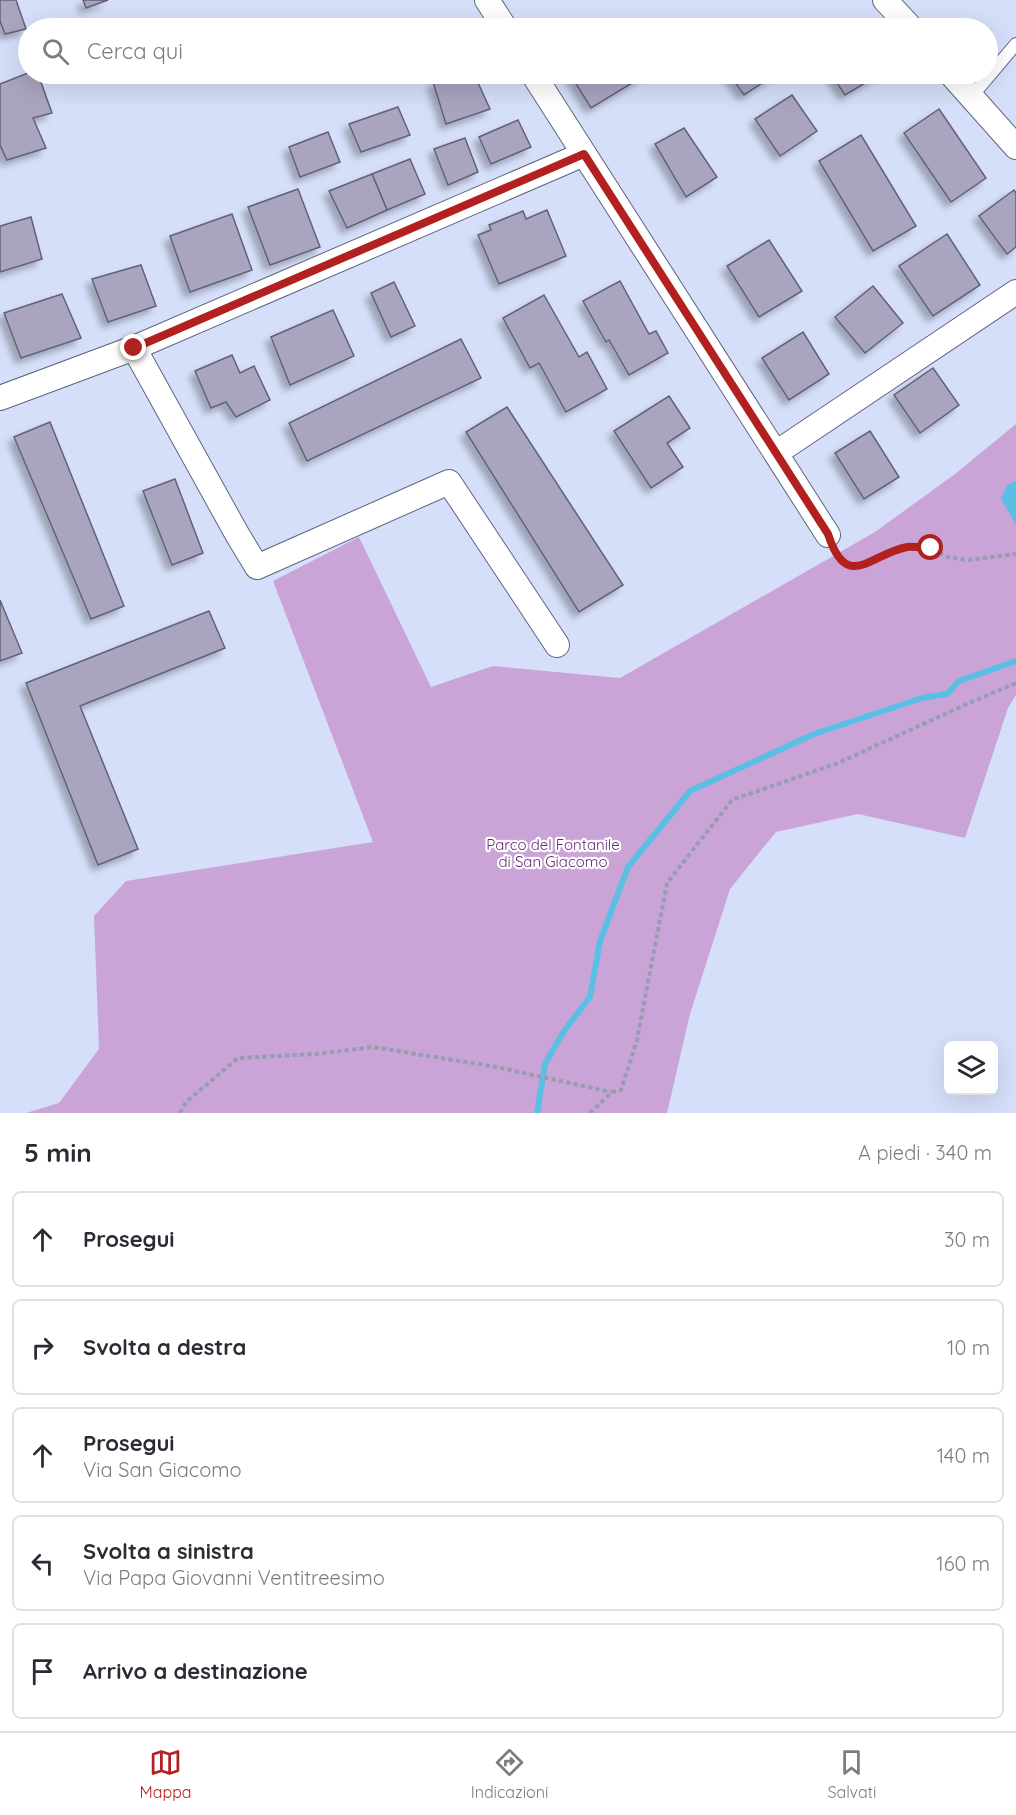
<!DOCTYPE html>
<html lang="it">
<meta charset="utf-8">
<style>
body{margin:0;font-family:Quicksand,sans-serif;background:#f7f7f7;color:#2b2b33}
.controls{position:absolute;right:18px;bottom:18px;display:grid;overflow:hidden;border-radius:9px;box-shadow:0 6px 24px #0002}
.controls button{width:54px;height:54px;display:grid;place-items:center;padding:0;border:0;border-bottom:2px solid #e1e1e2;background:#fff;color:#2b2b33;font:30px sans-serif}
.stop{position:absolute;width:18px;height:18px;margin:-14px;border:4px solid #b22120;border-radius:50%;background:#fff}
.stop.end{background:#b22120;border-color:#fff;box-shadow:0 2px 6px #0008}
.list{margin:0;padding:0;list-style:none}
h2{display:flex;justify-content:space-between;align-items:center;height:78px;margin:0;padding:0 24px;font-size:26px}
h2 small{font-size:20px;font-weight:400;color:#7c7c81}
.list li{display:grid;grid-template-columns:39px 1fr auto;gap:18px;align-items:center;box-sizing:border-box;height:96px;margin:0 12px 12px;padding:0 12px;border:2px solid #e1e1e2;border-radius:9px}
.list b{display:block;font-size:22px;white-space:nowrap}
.list p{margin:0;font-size:20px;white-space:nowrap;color:#7c7c81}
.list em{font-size:20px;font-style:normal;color:#7c7c81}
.icon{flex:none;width:33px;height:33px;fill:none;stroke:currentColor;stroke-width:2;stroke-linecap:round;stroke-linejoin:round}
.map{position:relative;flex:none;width:1016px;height:1113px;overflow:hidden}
.search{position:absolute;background:#fff;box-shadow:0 6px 24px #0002;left:18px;right:18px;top:18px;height:66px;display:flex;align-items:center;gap:15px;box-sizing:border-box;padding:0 21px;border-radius:33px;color:#7c7c81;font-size:22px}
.sheet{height:618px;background:#fff}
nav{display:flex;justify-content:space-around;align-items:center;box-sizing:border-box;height:84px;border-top:2px solid #e1e1e2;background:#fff;font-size:16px;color:#7c7c81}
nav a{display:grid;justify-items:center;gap:3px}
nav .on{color:#b22120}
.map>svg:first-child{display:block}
.green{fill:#caa4d7}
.water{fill:#5abfe3}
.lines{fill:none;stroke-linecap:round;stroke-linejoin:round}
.stream{stroke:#5abfe3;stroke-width:6}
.building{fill:#a9a4bf;stroke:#646077;stroke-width:1.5;filter:url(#shadow)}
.service-casing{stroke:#5e667d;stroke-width:14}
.minor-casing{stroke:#5e667d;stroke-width:26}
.path{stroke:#969db1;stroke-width:4;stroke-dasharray:4.5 3;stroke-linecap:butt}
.service{stroke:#fff;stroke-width:12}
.minor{stroke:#fff;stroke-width:24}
.route{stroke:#b22120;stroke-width:8}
.labels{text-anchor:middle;stroke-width:4.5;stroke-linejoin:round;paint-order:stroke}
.park-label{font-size:15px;fill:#662b79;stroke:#fff}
</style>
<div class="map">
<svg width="1016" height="1113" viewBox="0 0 1016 1113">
<defs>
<filter id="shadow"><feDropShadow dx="-5.5" dy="5.5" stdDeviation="3" flood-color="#0004"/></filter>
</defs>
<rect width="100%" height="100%" fill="#d5dff9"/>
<path class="green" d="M1016 424V695L1008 708 965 838 858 814 776 832 730 889 690 1014 667 1113H26L59 1103 99 1049 94 916 126 881 373 842 273 581 359 537 431 687 493 666 620 678 875 532 955 474Z"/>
<path class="water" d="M1016 481V525L1001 499 1007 485Z"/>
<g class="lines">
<path class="stream" d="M537 1113 545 1064 564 1031 590 997 600 941 628 867 690 791 814 734 922 698 947 694 959 681 1016 661"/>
</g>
<g class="building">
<path d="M0 0H16L26 29 5 34 0 21Z"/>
<path d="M83 0H108L86 8Z"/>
<path d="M854 22 858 28H844Z"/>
<path d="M28 73 38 74 52 113 33 118 46 148 7 160 0 145V84Z"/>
<path d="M457 74H474L490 109 446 124 433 82Z"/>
<path d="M570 74H647L591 108Z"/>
<path d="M729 74H776L744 95Z"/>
<path d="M831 74H880L845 95Z"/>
<path d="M792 95 817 131 780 156 755 119Z"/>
<path d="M398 107 410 135 361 152 349 124Z"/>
<path d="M939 109 986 178 951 202 904 133Z"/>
<path d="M518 120 531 147 491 164 479 137Z"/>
<path d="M684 128 717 177 686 197 655 144Z"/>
<path d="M328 132 340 162 300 177 289 147Z"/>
<path d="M861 135 916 226 873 251 819 161Z"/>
<path d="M465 138 478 172 448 185 434 149Z"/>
<path d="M410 159 425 194 387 210 372 174Z"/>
<path d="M372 174 387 210 347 228 329 191Z"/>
<path d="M298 189 320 247 270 265 248 207Z"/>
<path d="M1014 190 1016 193V247L1007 254 979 216Z"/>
<path d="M547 210 566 256 499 284 478 235 491 230 489 225 523 211 526 219Z"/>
<path d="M232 214 252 270 190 292 170 236Z"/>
<path d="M31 217 42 259 0 272V226Z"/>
<path d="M947 234 980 285 933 316 899 266Z"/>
<path d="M769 240 802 291 759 317 727 266Z"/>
<path d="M141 265 156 306 108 322 92 279Z"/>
<path d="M620 281 649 334 656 331 668 353 629 375 609 340 606 342 583 301Z"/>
<path d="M394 282 415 326 391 337 371 293Z"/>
<path d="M873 286 903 323 865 353 835 317Z"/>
<path d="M62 294 81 338 21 358 4 313Z"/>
<path d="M544 295 579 357 587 352 607 389 566 412 539 363 530 368 503 318Z"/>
<path d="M333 310 354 356 290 385 271 337Z"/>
<path d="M803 332 829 374 789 400 762 358Z"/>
<path d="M461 339 481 378 307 461 289 423Z"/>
<path d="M232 355 240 373 254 366 270 400 236 417 226 402 211 408 195 371Z"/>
<path d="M933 368 959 405 920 433 894 395Z"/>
<path d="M669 396 690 428 667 443 683 467 651 488 614 431Z"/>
<path d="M507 407 623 585 579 612 466 432Z"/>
<path d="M50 422 124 606 91 619 14 437Z"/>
<path d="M870 431 899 477 864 499 835 453Z"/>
<path d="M175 479 203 553 172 565 143 491Z"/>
<path d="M0 600 22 653 0 661Z"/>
<path d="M209 611 225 648 80 706 138 849 98 865 26 683Z"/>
</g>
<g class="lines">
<defs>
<path id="service" d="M972 96 1016 44"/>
<g id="minor">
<path d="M487 0 505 28"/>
<path d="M885 0 911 28"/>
<path d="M533 74 828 535"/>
<path d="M951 74 1016 147"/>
<path d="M134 348 237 534 257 567 449 482 557 645"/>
<path d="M0 398 134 348 584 154"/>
<path d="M776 453 1016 292"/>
</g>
</defs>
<use href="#service" class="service-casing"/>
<use href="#minor" class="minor-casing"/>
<g class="path">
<path d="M837 555 843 563 855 568 908 547 931 548 947 557 967 560 1016 554"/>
<path d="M180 1113 186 1102 238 1058 316 1054 373 1047 496 1067 611 1092"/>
<path d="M590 1113 612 1092 621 1090 637 1040 667 883 732 800 838 763 969 703 1016 683"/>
</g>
<use href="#service" class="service"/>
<use href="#minor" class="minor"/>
</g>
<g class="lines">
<path class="route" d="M134 348 584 154 828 534C847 593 870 554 907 547 914 546 923 548 931 548"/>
</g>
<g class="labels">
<g class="park-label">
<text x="553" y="850">Parco del Fontanile<tspan x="553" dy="17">di San Giacomo</tspan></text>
</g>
</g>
</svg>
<div class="controls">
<button><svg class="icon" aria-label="layers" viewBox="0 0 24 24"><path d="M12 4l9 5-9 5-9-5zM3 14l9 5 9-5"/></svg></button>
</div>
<div class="stop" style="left:931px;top:548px"></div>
<div class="stop end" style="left:134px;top:348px"></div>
<div class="search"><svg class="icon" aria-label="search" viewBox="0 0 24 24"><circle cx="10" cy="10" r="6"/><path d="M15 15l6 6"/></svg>Cerca qui</div>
</div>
<section class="sheet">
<h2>5 min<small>A piedi · 340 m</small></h2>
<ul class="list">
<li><svg class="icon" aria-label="ahead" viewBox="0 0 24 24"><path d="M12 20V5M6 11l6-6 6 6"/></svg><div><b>Prosegui</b></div><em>30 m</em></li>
<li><svg class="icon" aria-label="right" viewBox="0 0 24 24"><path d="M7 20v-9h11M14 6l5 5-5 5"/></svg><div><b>Svolta a destra</b></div><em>10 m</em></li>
<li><svg class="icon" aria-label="ahead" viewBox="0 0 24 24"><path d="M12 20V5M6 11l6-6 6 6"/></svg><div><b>Prosegui</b><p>Via San Giacomo</p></div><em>140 m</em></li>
<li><svg class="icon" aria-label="left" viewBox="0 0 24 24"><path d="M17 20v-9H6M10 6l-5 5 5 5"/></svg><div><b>Svolta a sinistra</b><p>Via Papa Giovanni Ventitreesimo</p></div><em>160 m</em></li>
<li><svg class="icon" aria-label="arrive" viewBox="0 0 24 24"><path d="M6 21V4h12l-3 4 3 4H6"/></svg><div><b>Arrivo a destinazione</b></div></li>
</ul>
</section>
<nav>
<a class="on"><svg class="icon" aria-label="map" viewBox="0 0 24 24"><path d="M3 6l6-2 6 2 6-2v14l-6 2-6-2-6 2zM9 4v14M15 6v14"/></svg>Mappa</a>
<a><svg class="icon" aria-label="directions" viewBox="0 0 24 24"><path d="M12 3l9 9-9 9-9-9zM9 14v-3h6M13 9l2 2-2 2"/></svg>Indicazioni</a>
<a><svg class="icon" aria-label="saved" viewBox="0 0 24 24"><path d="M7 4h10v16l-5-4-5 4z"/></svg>Salvati</a>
</nav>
